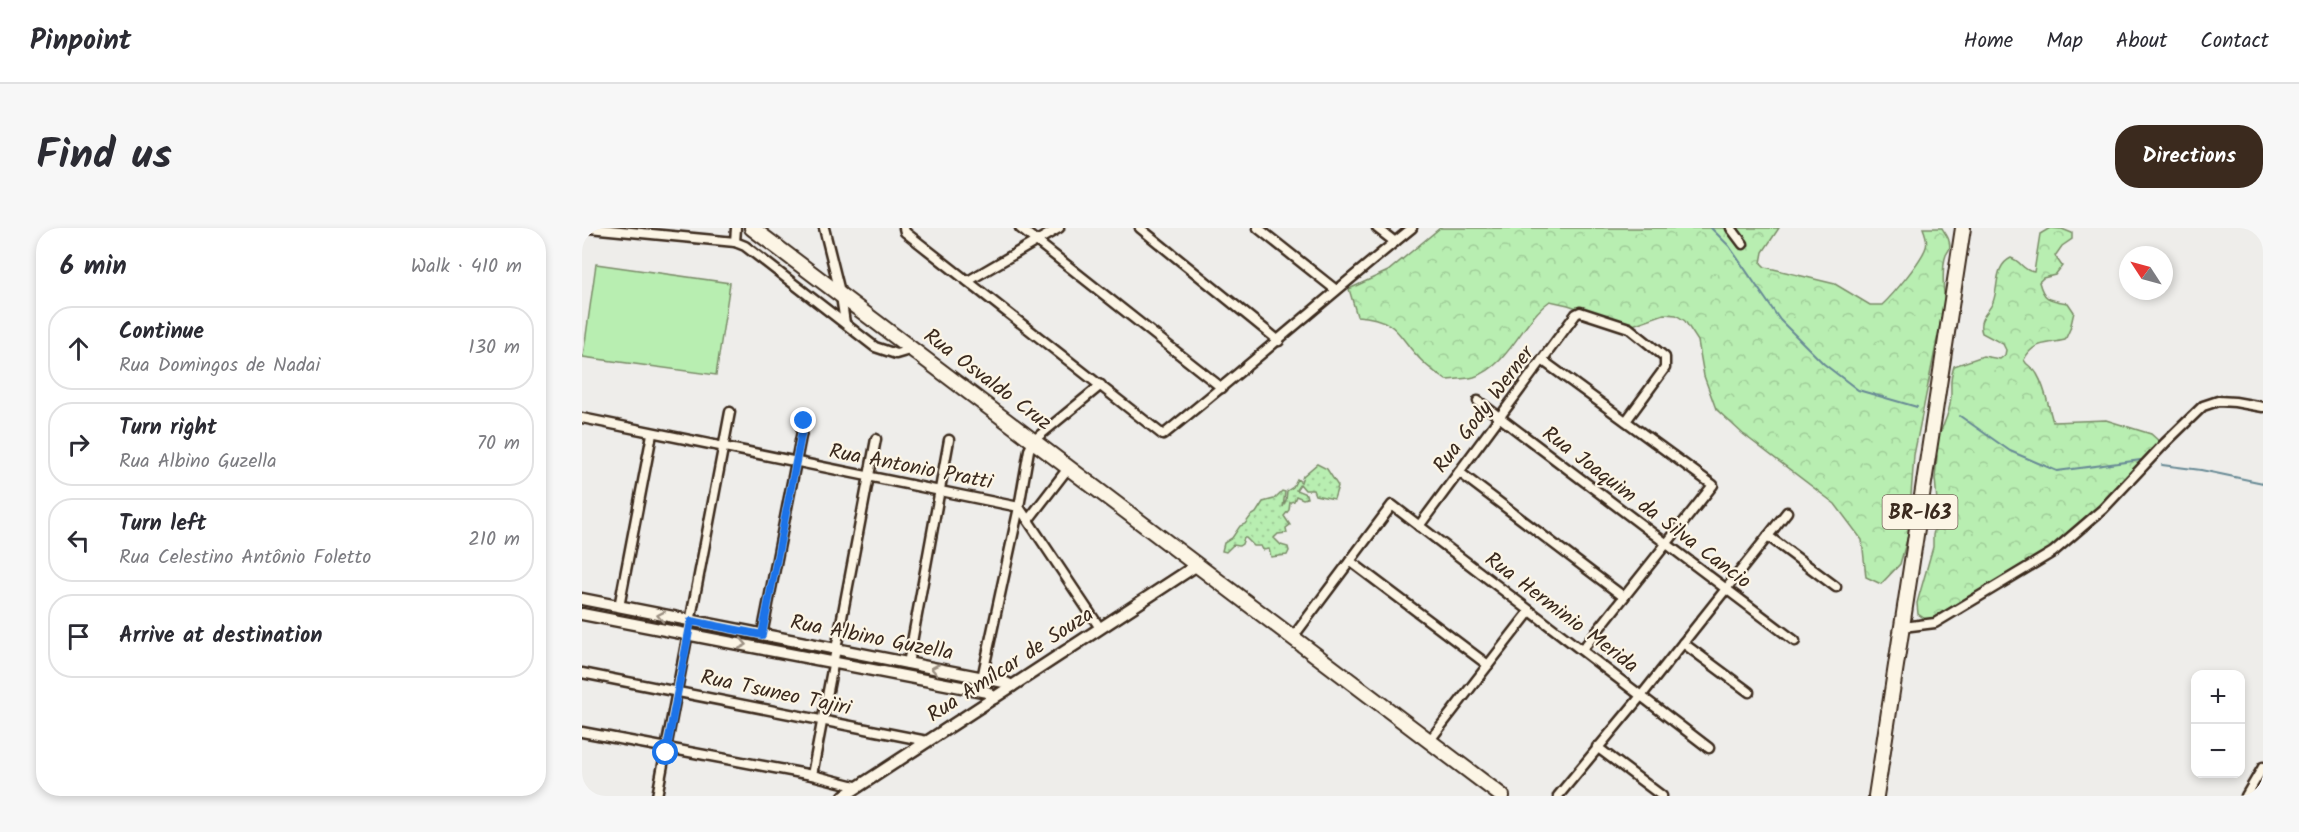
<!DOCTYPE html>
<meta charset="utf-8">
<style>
body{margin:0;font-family:Kalam,sans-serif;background:#f7f7f7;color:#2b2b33}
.controls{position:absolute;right:18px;bottom:18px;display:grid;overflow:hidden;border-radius:12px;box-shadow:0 3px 9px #0003}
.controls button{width:54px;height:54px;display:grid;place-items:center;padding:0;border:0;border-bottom:2px solid #e1e1e2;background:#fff;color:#2b2b33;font:30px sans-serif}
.compass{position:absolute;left:1537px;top:18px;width:54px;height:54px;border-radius:50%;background:#fff;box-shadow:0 3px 9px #0003;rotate:306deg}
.stop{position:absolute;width:18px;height:18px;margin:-14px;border:4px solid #1a73e8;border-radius:50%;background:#fff}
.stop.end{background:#1a73e8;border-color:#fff;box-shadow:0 2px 6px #0008}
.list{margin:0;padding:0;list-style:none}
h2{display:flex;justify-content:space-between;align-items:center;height:78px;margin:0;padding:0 24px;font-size:26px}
h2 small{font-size:20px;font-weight:400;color:#7c7c81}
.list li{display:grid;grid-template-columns:39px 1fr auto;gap:18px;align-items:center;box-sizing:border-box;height:84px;margin:0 12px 12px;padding:0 12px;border:2px solid #e1e1e2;border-radius:24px}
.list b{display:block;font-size:22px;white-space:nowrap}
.list p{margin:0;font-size:20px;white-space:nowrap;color:#7c7c81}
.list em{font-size:20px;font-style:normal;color:#7c7c81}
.icon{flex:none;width:33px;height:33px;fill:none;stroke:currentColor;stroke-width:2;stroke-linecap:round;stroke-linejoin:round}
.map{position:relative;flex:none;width:1681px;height:568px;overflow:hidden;border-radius:24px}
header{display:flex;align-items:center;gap:36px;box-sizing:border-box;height:84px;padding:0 30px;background:#fff;border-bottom:2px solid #e1e1e2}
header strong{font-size:28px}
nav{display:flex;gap:33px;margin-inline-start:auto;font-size:21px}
.intro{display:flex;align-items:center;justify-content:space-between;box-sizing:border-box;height:144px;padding:0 36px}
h1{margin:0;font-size:42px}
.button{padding:15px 27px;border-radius:24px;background:#3b2a1e;color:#fff;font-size:21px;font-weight:700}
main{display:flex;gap:36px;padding:0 36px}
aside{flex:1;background:#fff;border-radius:24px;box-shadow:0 3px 9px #0003}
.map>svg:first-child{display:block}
.grass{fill:url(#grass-dots);stroke:#7a8c68;stroke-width:1.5}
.forest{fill:url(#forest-crowns);stroke:#7a8c68;stroke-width:1.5}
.pitch{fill:#b8eeb1;stroke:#7a8c68;stroke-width:1.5}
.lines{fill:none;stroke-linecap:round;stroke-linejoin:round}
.stream{stroke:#678a95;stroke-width:2}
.minor-casing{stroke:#3b2a1e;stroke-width:13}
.tertiary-casing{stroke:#3b2a1e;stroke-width:15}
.trunk-casing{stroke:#3b2a1e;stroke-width:18}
.minor{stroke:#fcf5e5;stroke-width:8}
.tertiary{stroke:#fcf5e5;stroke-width:10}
.trunk{stroke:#fcf5e5;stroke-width:14}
.oneway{stroke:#9c9082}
.route{stroke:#1a73e8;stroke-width:8}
.labels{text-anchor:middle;stroke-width:4.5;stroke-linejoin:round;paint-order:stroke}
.shield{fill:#fcf5e5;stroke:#75675a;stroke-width:1.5}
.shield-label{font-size:20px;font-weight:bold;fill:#3b2a1e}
.street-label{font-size:21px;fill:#3b2a1e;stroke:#fcf5e5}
</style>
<header>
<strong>Pinpoint</strong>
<nav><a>Home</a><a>Map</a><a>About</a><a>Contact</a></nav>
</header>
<div class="intro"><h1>Find us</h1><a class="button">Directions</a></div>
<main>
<aside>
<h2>6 min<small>Walk · 410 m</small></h2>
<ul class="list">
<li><svg class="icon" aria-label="ahead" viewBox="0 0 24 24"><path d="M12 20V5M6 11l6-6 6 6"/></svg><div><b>Continue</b><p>Rua Domingos de Nadai</p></div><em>130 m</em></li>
<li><svg class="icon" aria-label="right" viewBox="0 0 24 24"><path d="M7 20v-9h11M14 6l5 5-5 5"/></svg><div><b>Turn right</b><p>Rua Albino Guzella</p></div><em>70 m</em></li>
<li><svg class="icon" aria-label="left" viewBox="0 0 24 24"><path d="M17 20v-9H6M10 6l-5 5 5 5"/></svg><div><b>Turn left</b><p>Rua Celestino Antônio Foletto</p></div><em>210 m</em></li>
<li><svg class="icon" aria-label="arrive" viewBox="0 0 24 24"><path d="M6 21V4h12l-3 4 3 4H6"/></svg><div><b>Arrive at destination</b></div></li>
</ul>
</aside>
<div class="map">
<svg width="1681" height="568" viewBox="0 0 1681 568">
<defs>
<pattern id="grass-dots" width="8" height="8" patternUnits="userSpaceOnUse" patternTransform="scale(1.5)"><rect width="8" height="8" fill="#b8eeb1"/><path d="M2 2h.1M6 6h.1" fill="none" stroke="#9fcc98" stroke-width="1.8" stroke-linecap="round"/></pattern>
<pattern id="forest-crowns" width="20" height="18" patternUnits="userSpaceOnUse" patternTransform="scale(1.5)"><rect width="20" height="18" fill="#b8eeb1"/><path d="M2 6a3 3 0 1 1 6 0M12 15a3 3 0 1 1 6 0" fill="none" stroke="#9fcc98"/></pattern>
</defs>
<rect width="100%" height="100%" fill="#eeedea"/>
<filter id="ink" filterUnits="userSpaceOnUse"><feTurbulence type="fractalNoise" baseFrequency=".0167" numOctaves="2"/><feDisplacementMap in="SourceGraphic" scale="12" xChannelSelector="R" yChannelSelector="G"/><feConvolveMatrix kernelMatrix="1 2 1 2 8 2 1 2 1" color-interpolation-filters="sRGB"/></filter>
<g filter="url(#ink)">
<path class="grass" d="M735 236 745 241 756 258 752 271 733 267 731 262H723L718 256 714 262 724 266 725 270 721 271 714 268 712 273 708 274 707 282 702 288 708 297 704 300 705 305 696 306 692 310 699 317 706 319 707 323 705 327 689 329 687 321 681 322 679 318H672L664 310H662L660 316 657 318 651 317 644 324 640 323 642 315 650 310 658 298 663 296 669 288 674 285 681 274 692 271 700 263 703 264 701 279 704 272 705 263 711 259 715 251 719 254 721 248Z"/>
<g class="forest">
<path d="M858 0H1197L1181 24 1179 35 1183 39 1253 56 1288 77H1300C1311 67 1340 32 1344 19 1346 13 1343 5 1341 0H1360C1362 4 1366 8 1367 13 1369 20 1367 22 1364 27 1360 37 1361 61 1363 72L1332 227 1326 308 1318 336 1299 356 1284 349 1280 312 1253 276 1161 206 1134 181 1122 148 1116 113 1103 93 1094 87 1082 86 1048 98 986 77 968 73C939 94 928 137 892 149 884 151 873 151 864 152 857 147 848 141 842 135 815 110 819 91 775 88L767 61 806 43Z"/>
<path d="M1468 0 1480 1 1490 5V11L1480 18 1473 28 1480 38 1473 47 1461 50 1457 54C1462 73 1468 72 1486 75L1492 84 1488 101 1483 112C1464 117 1451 113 1442 132 1445 139 1452 139 1455 146 1464 161 1466 178 1471 194L1524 192 1569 206 1578 214 1557 242 1477 317 1367 385 1346 393 1336 386 1335 375 1351 319V307L1356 285 1353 250 1355 228 1351 217C1360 202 1369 184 1369 166 1369 153 1368 152 1372 138L1401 128 1418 131 1423 127 1424 122 1421 116 1400 105C1395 90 1406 86 1411 74 1417 59 1412 38 1429 30 1439 33 1441 43 1452 44L1458 6Z"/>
</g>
<path class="pitch" d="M14 36 148 55 134 147 1 129Z"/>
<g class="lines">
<g class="stream">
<path d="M1129 0 1147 18 1198 92 1242 136 1276 162 1335 179"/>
<path d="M1378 188 1428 223 1475 243 1559 232"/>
<path d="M1580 237 1619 242 1681 255"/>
</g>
<defs>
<g id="minor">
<path d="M7 0 153 14 163 18 293 119 314 126 331 121"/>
<path d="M242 0 259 68 263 95"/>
<path d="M322 0 323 4 581 207C666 139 746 68 830 0"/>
<path d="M438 0 640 160"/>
<path d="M558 0 697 113"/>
<path d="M676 0 754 62"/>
<path d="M795 0 813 14"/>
<path d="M1149 0 1161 16"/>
<path d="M153 14 154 0"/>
<path d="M386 53 477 0"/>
<path d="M960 132 1131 257 1000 422"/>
<path d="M896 173 1213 413"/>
<path d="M0 190 437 279 518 400"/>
<path d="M877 244 1042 369"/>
<path d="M447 291 487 239"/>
<path d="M837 298 994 86 998 84 1047 100 1083 129V140L1044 193"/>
<path d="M1186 308 1254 359"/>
<path d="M768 333 906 437"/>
<path d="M37 379 70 206"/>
<path d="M1321 399 1353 395 1471 324 1521 281 1583 215 1621 178 1636 173 1653 174 1681 179"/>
<path d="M180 407 222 193"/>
<path d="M711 409 810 277 1127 520"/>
<path d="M1101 415 1167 464"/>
<path d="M326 436 367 212"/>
<path d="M0 445 345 513"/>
<path d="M400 450 437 279 447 222 452 212 519 157"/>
<path d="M0 504 230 547 277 559"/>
<path d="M848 512 948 383"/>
<path d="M1015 519 1080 568"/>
<path d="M230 547 294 211"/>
<path d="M75 568 148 184"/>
<path d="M976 568 1059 468 1205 284"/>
<path d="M1664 568 1681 539"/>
</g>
<g id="tertiary">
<path d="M0 371 422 454 430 458"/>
<path d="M0 386 405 464 412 470"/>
<path d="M262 568 615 337"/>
</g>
<g id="trunk">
<path d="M170 0 920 568"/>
<path d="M1294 568 1381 0"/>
</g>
</defs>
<use href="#minor" class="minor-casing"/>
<use href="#tertiary" class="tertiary-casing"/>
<use href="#trunk" class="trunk-casing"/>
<use href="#minor" class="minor"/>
<use href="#tertiary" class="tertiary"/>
<use href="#trunk" class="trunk"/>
</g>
<defs><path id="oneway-chevron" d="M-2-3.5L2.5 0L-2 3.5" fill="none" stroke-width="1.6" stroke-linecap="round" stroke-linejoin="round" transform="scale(1.5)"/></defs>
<g class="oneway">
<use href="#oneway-chevron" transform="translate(79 388) rotate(-169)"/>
<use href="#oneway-chevron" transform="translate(161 416) rotate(11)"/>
<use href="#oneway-chevron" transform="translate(353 441) rotate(-169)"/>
</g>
</g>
<g class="lines" filter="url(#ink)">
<path class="route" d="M84 525 109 393 180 407 222 193"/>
</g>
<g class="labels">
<rect class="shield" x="1300.5" y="267" width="75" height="34" rx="4.5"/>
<g class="shield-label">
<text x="1338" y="291">BR-163</text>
</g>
<g class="street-label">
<text transform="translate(406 151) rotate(37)" y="7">Rua Osvaldo Cruz</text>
<text transform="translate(901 181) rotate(-53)" y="7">Rua Gody Werner</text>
<text transform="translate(329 238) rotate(11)" y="7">Rua Antonio Pratti</text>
<text transform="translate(1065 279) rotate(37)" y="7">Rua Joaquim da Silva Cancio</text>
<text transform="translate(980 384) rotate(37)" y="7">Rua Herminio Merida</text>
<text transform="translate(290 409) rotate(11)" y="7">Rua Albino Guzella</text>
<text transform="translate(428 436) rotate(-33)" y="7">Rua Amílcar de Souza</text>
<text transform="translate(194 464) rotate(12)" y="7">Rua Tsuneo Tajiri</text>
</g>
</g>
</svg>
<div class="controls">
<button>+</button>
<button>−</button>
</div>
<svg class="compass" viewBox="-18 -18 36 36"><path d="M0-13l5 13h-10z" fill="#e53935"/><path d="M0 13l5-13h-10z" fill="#7c7c81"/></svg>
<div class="stop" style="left:84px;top:525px"></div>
<div class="stop end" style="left:222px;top:193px"></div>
</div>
</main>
